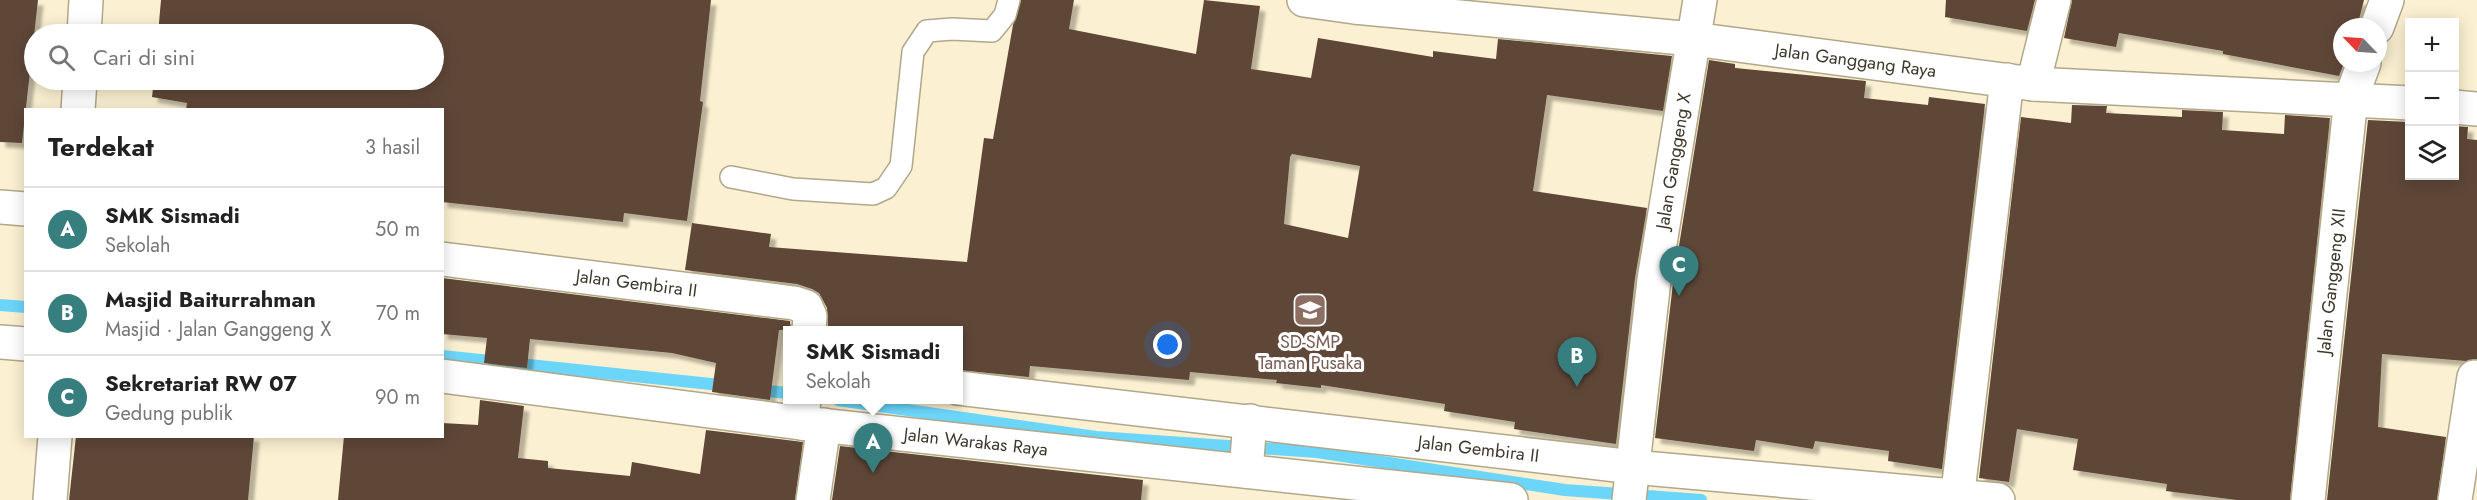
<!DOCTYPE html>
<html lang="id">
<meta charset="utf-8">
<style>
body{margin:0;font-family:Jost,sans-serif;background:#f6f6f6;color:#222}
.controls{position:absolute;right:18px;top:18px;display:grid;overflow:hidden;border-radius:0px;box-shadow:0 3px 15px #0003}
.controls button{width:54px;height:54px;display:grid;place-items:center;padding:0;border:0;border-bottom:2px solid #e0e0e0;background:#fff;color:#222;font:30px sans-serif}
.compass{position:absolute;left:2333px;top:18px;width:54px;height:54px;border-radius:50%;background:#fff;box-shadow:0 3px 15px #0003;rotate:295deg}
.you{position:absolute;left:1168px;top:345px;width:21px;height:21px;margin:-15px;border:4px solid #fff;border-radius:50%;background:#1a73e8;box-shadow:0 0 0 9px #1a73e833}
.badge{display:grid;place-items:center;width:39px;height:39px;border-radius:50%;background:#377f7e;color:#fff;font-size:20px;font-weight:700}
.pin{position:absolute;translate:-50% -50px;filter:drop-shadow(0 2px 3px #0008)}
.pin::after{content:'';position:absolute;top:32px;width:21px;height:18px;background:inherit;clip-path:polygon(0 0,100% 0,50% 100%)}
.popup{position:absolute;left:783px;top:326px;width:180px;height:78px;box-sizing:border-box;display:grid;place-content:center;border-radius:0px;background:#fff;filter:drop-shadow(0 2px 4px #0005);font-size:20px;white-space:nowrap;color:#767676}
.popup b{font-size:22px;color:#222}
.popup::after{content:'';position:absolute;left:50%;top:100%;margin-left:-12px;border:12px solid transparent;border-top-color:#fff}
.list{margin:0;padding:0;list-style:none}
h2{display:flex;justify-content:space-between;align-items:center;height:78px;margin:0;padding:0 24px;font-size:26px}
h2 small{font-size:20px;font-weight:400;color:#767676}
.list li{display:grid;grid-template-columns:39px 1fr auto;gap:18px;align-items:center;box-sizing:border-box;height:84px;padding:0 24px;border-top:2px solid #e0e0e0}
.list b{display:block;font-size:22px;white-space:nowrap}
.list p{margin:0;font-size:20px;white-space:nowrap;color:#767676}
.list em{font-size:20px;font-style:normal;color:#767676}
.icon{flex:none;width:33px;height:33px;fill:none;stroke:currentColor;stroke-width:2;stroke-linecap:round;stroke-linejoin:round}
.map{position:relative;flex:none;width:2477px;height:500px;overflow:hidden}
.search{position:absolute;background:#fff;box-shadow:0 3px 15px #0003;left:24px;top:24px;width:420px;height:66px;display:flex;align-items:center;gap:15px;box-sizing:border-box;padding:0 21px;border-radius:33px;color:#767676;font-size:22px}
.panel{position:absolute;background:#fff;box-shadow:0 3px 15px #0003;left:24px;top:108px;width:420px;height:330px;border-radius:0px}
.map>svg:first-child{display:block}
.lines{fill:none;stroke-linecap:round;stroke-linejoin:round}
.stream{stroke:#6cd5fa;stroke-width:12}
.building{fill:#5f4637;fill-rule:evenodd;filter:url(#shadow)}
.service-casing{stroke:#b1a78a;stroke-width:24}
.minor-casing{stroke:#b1a78a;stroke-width:36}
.tertiary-casing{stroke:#b1a78a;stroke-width:36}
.service{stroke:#fff;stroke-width:21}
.minor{stroke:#fff;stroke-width:33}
.tertiary{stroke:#fff;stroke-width:33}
.labels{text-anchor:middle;stroke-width:6;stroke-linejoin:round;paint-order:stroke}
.street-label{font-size:18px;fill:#3c382c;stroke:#fefefe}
.education-label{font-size:18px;fill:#785e54;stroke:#fefefe}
</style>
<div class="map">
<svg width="2477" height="500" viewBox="0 0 2477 500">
<defs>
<filter id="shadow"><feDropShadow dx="5.5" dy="5.5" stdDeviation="1.5" flood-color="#0004"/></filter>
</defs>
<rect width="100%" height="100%" fill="#fbf0d1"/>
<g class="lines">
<g class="stream">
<path d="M0 305 26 307"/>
<path d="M442 356 730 386"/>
<path d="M756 390 788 393"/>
<path d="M838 400 1096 437 1317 452 1565 490 1701 500"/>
</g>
</g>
<g class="building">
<path d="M0 0H38L22 143 0 142Z"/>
<path d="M161 0H711L700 101 703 102 687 221 624 213 623 222 442 202V110H186L187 103 152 97 154 80H434V34H158Z"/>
<path d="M1021 0H1074L1069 29 1196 54 1204 0 1260 6 1251 69 1311 78 1318 38 1433 57V51L1496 59 1498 39 1672 56 1663 111 1547 95 1533 191 1647 208 1635 278 1616 444 1514 429 1515 422 1444 411 1445 404 1321 385V388L1276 383 1277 380 1190 372 1189 380 1030 366 1029 377 958 370V330H828L827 308 819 293 812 289 797 284 685 270 692 223 771 234 769 247 967 262 984 138 993 139 1013 25ZM1292 154 1360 166 1348 238 1284 224 1290 157Z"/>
<path d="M1946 0H2035L2027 31 1945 17Z"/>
<path d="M2072 0H2364L2357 27H2342L2344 63 2339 76 2223 54V51L2119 33 2116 47 2064 38Z"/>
<path d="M1709 60 1735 64V68L1866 81 1864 98 1928 105 1929 97 1985 104 1942 469 1888 461 1889 451 1815 441 1813 449 1756 440 1754 451 1655 438 1673 283Z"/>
<path d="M2072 105 2107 106 2106 113 2182 117V110L2223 112 2222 130 2284 134 2285 115 2330 118 2290 500H2237L2166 491 2167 484 2073 470 2078 439 2017 429 2009 482 1979 478 2021 117 2071 123Z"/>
<path d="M2368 120 2409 122V176H2454V126L2468 127 2467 139 2477 140V359L2466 361 2382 354 2378 427 2446 437 2437 500H2327Z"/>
<path d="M442 278 790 321 791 330H779L770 400 712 392 716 363 672 353 530 339 527 368 484 363 487 338 442 334Z"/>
<path d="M480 400 524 406 518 458 548 461V468L630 476 632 462 700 474 706 430 803 442 795 500H338L344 436H442V423L478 425Z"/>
<path d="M76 436H254L248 500H69Z"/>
<path d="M840 446 1143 480 1141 500H832Z"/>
</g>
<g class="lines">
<defs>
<path id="service" d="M731 177 793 189 873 194 886 188 901 166 913 52 927 31 952 29 992 31 1005 15 1009 0"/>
<g id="minor">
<path id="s1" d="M1304 0 1354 7 1693 39 2033 84 2410 103"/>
<path d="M2377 27 2387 0"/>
<path d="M84 34 86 0"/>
<path d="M2033 84 2054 0"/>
<path d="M2454 107 2477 109"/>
<path d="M78 110 80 80"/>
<path d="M0 207 26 209"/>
<path id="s2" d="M442 259 794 303 806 307 810 316 809 330"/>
<path id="s3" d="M958 388 1633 467 1998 500"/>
<path d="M801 423 804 400"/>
<path d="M1246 471 1250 421"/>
<path d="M50 500 55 436"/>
<path d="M813 500 824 425"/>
<path id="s4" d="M1629 500 1654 280 1700 0"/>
<path d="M1957 500 2007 80"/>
<path id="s5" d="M2308 500 2351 98 2364 63"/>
<path d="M2455 500 2474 377"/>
</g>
<g id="tertiary">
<path d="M0 342 26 344"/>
<path id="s6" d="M442 376 801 423 1511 500"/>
</g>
</defs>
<use href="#service" class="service-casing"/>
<use href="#minor" class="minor-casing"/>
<use href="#tertiary" class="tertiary-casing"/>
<use href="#service" class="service"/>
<use href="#minor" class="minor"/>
<use href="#tertiary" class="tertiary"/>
</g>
<defs>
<symbol id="school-square" viewBox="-11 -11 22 22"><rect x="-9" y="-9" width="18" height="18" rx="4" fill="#8d6e63" stroke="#fefefe"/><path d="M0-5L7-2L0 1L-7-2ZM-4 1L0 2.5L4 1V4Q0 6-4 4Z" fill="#fff"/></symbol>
</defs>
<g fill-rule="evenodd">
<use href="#school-square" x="1291" y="291" width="38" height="38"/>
</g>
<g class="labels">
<g class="street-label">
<text dy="6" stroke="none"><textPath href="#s1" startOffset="555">Jalan Ganggang Raya</textPath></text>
<text dy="6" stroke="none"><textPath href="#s4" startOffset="342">Jalan Ganggeng X</textPath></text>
<text dy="6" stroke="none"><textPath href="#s5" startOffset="220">Jalan Ganggeng XII</textPath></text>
<text dy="6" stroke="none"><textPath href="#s2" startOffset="196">Jalan Gembira II</textPath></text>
<text dy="6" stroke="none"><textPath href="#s6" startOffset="538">Jalan Warakas Raya</textPath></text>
<text dy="6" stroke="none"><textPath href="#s3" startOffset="524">Jalan Gembira II</textPath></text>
</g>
<g class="education-label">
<text x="1310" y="348">SD-SMP<tspan x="1310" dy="21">Taman Pusaka</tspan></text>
</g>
</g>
</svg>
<div class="controls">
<button>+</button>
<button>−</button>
<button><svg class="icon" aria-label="layers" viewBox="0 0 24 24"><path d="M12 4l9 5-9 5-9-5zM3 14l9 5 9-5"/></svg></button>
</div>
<svg class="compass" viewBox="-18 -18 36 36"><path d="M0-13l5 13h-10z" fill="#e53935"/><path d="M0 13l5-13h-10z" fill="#767676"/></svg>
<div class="you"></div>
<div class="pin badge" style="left:873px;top:473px">A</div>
<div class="popup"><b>SMK Sismadi</b>Sekolah</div>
<div class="pin badge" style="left:1577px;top:387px">B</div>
<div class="pin badge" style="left:1679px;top:296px">C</div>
<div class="search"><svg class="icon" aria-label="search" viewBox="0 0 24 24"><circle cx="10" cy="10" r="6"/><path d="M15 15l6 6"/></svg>Cari di sini</div>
<section class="panel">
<h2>Terdekat<small>3 hasil</small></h2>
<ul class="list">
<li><span class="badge">A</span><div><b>SMK Sismadi</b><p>Sekolah</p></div><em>50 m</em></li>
<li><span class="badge">B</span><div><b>Masjid Baiturrahman</b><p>Masjid · Jalan Ganggeng X</p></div><em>70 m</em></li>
<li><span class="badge">C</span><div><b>Sekretariat RW 07</b><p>Gedung publik</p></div><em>90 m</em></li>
</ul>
</section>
</div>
